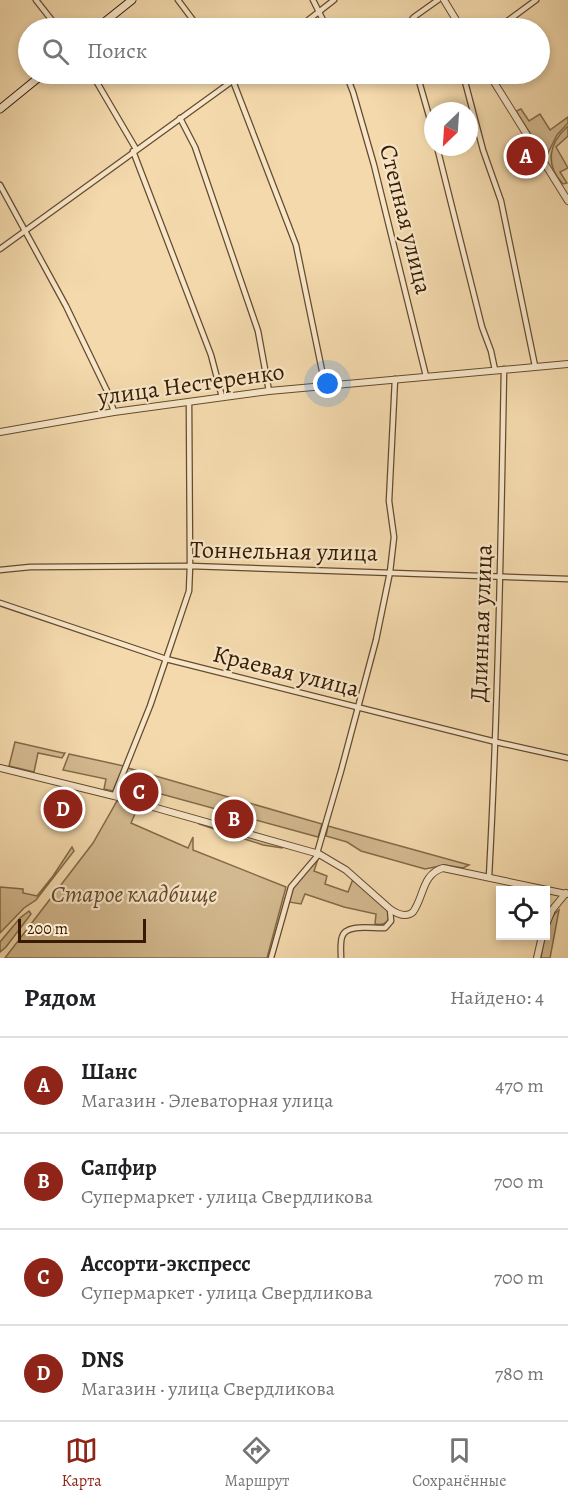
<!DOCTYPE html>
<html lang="ru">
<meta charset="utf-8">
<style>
body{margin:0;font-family:Alegreya,serif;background:#f2f2f2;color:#202124}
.controls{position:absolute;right:18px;bottom:18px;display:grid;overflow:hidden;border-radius:0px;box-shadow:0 3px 9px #0003}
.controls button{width:54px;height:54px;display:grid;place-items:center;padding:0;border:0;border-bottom:2px solid #e0e0e0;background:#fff;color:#202124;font:30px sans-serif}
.compass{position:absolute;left:424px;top:102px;width:54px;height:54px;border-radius:50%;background:#fff;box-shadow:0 3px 9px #0003;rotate:205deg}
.scale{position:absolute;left:18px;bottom:15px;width:128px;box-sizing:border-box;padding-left:6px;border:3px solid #361b01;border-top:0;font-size:16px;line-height:21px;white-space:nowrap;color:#361b01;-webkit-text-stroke:4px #f7e6c9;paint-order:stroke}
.you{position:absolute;left:328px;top:384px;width:21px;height:21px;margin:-15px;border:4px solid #fff;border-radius:50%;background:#1a73e8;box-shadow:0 0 0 9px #1a73e833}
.badge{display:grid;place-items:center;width:39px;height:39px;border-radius:50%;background:#8f2418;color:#fff;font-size:20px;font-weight:700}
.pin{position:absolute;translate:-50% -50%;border:3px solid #fff;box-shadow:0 2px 6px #0006}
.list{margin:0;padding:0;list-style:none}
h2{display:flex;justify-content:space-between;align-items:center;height:78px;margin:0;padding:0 24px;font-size:26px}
h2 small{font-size:20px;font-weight:400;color:#757577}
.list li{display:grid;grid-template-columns:39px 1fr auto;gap:18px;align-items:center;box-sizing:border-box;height:96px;padding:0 24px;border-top:2px solid #e0e0e0}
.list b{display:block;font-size:22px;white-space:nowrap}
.list p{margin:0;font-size:20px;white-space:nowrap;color:#757577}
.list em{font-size:20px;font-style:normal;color:#757577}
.icon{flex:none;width:33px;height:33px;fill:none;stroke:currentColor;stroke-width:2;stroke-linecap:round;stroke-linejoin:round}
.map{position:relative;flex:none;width:568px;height:958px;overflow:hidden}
.search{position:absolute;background:#fff;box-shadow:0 3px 9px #0003;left:18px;right:18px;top:18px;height:66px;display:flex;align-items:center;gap:15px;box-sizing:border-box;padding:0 21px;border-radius:33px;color:#757577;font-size:22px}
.sheet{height:462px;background:#fff}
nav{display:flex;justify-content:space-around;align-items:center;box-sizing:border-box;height:84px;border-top:2px solid #e0e0e0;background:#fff;font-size:16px;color:#757577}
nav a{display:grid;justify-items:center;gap:3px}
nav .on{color:#8f2418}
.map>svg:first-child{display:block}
.green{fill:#d3b98f;stroke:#846a48;stroke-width:1.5}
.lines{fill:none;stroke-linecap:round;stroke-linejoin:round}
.minor-casing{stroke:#654a2c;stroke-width:7}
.tertiary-casing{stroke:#654a2c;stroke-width:8}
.secondary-casing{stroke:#361b01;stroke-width:9}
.minor{stroke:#f7e6c9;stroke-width:4.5}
.tertiary{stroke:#f7e6c9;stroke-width:6}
.secondary{stroke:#f7e6c9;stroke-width:7}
.labels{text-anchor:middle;stroke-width:4.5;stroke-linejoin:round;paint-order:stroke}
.street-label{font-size:24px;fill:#361b01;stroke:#f7e6c9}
.park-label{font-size:24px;font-style:italic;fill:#654a2c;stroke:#f7e6c9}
</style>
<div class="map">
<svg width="568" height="958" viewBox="0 0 568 958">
<rect width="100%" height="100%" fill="#f3d9ac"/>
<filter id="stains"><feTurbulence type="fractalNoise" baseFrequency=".00333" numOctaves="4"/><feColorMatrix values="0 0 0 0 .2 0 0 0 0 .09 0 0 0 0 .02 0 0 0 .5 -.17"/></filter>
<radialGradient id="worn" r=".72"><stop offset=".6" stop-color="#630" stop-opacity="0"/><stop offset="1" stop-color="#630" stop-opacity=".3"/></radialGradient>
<g class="green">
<path d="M521 109 529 121 540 114 550 130 568 117V123L557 135 547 155 543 154 516 111Z"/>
<path d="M568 126V136L556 147 568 168 560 172 567 183 563 184C545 165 548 144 568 126Z"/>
<path d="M15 742 63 753H65L62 758 38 753 34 772 9 766Z"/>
<path d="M69 754 124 766 113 791 104 789 106 779 63 770Z"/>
<path d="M128 768 322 824 318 837 121 783Z"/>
<path d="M117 801 138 807 131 823 188 848 193 837V850L286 887 267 958H5L93 843Z"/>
<path d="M199 822 283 845 282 848 263 845 199 824Z"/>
<path d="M328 826 469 865 463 868 445 865 425 869 361 851 347 842 326 836Z"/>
<path d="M72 847 74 851 36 900 24 908 0 933V887L23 889V893L37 896 53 876Z"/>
<path d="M318 859 314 871 327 876 325 884 348 892 353 879 388 911C391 921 385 926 375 924L376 914 344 907 305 894 301 904 289 902 292 889Z"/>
<path d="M559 910 550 958H541C544 942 545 920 559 910Z"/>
<path d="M29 911 31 914 6 947 0 952V942L20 918Z"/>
</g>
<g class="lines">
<defs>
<g id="minor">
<path d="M36 0 58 28"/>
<path d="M178 0 199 28"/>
<path d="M313 0 327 28"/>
<path d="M298 28 334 0"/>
<path d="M405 28 414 17 438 0"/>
<path d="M498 28 536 0"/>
<path d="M92 74 136 149"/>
<path d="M228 74 233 81 296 245 325 385"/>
<path d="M346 74 353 92 374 165 426 376"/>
<path d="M417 74 433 130"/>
<path d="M463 74 483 150 501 201 535 366"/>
<path d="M180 118 195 147 258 331 269 391"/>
<path d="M437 147 482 327 491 351 495 370"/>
<path d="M133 151 211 355 222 397"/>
<path d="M0 185 66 306 108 393 114 412"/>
<path d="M0 249 242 74"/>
<path d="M0 570 30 567 190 566 568 579"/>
<path d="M0 603 166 659 496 742 568 758"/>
<path d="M114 796 150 706 166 659 189 591 190 566 189 402"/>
<path d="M317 853 341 771 376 640 390 572 394 537 389 501 395 379"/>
<path d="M489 877C498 708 501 539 504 369"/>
<path d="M271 958 291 887 319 854"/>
<path d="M341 958C341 952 340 943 342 937 346 923 373 929 385 928L391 921 390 909"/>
</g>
<g id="tertiary">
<path d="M444 0 461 28"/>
<path d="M489 74 568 201"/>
<path d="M0 432 114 412 269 391 568 364"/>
<path d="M0 768 114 796 319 854 346 870 390 909C397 914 406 918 413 912 424 897 422 874 443 868L566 894"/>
<path d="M546 925 552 910 566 893"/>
<path d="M537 958 542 936"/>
</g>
<g id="secondary">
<path d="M97 28 132 0"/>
<path d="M0 109 43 74"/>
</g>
</defs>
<use href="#minor" class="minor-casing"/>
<use href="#tertiary" class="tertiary-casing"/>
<use href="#secondary" class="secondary-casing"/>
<use href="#minor" class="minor"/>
<use href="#tertiary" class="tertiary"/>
<use href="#secondary" class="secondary"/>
</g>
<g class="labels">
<g class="street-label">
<text transform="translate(406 219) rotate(76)" y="8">Степная улица</text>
<text transform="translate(191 384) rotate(-8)" y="8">улица Нестеренко</text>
<text transform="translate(284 551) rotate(1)" y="8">Тоннельная улица</text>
<text transform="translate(481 623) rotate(-88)" y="8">Длинная улица</text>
<text transform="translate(286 671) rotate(14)" y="8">Краевая улица</text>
</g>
<g class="park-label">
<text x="134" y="902">Старое кладбище</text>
</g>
</g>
<rect width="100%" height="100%" filter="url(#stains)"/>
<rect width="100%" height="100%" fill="url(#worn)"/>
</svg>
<div class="controls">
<button><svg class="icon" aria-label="locate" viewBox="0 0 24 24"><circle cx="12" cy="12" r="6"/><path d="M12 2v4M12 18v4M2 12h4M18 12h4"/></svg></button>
</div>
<svg class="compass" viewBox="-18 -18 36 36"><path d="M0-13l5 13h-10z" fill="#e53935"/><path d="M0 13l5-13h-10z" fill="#757577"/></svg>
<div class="scale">200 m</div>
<div class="you"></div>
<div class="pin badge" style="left:526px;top:156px">A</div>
<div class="pin badge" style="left:234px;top:819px">B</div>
<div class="pin badge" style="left:139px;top:792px">C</div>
<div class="pin badge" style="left:63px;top:809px">D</div>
<div class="search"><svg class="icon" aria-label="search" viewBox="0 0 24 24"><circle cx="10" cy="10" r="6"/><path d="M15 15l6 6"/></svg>Поиск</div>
</div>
<section class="sheet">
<h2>Рядом<small>Найдено: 4</small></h2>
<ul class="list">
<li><span class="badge">A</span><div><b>Шанс</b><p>Магазин · Элеваторная улица</p></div><em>470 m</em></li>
<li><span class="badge">B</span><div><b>Сапфир</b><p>Супермаркет · улица Свердликова</p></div><em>700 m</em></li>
<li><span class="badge">C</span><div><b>Ассорти-экспресс</b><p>Супермаркет · улица Свердликова</p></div><em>700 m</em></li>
<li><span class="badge">D</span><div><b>DNS</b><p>Магазин · улица Свердликова</p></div><em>780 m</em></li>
</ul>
</section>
<nav>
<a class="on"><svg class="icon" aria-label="map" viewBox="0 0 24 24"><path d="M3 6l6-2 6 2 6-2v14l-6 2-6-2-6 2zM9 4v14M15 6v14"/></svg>Карта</a>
<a><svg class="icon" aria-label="directions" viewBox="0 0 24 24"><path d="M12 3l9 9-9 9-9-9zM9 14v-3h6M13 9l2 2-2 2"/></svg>Маршрут</a>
<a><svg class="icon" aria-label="saved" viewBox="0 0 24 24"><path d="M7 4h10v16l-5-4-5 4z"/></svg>Сохранённые</a>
</nav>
